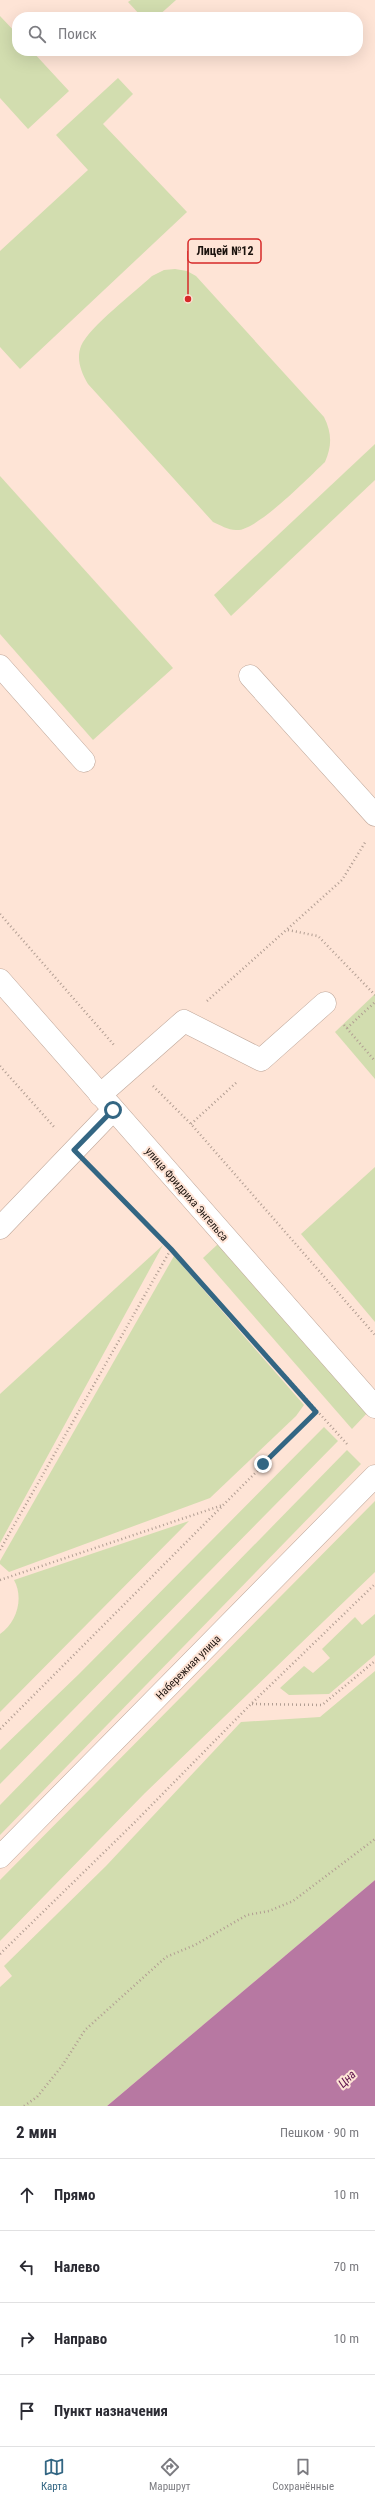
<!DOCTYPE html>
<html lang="ru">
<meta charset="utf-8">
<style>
body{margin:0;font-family:"Roboto Condensed",sans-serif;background:#f7f7f7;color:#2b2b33}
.stop{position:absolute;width:12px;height:12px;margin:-9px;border:3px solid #336683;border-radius:50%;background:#fff}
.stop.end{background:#336683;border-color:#fff;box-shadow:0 1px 4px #0008}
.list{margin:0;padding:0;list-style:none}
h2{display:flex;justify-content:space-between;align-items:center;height:52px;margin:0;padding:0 16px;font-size:17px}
h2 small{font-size:13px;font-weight:400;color:#7c7c81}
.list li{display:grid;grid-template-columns:26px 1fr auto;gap:12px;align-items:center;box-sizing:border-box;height:72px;padding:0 16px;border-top:1px solid #e1e1e2}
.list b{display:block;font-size:15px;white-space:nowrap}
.list em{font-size:13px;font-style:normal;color:#7c7c81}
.icon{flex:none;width:22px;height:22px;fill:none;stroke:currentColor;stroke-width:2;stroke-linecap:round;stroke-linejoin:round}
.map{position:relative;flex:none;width:375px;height:2106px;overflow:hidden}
.search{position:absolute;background:#fff;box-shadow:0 4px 16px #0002;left:12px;right:12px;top:12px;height:44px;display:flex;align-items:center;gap:10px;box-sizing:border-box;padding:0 14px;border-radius:16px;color:#7c7c81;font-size:15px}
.sheet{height:340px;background:#fff}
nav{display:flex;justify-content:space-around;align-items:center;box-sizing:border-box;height:56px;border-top:1px solid #e1e1e2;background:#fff;font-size:11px;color:#7c7c81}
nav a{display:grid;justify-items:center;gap:2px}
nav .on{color:#336683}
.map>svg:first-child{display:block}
.green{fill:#d2ddaf}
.water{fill:#b778a2}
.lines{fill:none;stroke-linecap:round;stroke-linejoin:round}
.minor-casing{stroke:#bfa79a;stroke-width:23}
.path{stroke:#b19d92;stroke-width:2.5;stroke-dasharray:1 3;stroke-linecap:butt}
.minor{stroke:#fff;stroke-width:22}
.route{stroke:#336683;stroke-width:5}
.labels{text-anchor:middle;stroke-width:4;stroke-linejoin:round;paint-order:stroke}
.street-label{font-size:11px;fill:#1b120d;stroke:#fee4d6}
.water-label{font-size:12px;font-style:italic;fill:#5b0d49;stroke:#fee4d6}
.leader{fill:none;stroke:#d62828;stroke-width:1.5}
.callout-dot{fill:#d62828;stroke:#fee4d6;stroke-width:1.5}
.callout{fill:#fee4d6;stroke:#d62828;stroke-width:1.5}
.callout-label{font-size:12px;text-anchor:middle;font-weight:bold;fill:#1b120d}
</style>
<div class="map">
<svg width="375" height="2106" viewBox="0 0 375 2106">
<rect width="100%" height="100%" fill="#fee4d6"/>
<g class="green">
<path d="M131 0H176L157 17H142L128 2Z"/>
<path d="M0 16 17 34V51H32L69 91 28 129 0 98Z"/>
<path d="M118 78 133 94 103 124 187 212 20 369 0 347V251L88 170 56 135Z"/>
<path d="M175 269 187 271 196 276 324 417C332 433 332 446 325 462 309 477 256 532 236 530 228 530 220 525 213 522L88 384C81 372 76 359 81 346 89 327 135 292 152 276L164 270Z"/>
<path d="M375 444V480L231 616 214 595Z"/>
<path d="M0 476 173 668 93 740 0 634Z"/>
<path d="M375 994V1079L335 1032Z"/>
<path d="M375 1167V1322L301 1234Z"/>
<path d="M218 1244 370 1410 352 1429 203 1258Z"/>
<path d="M163 1245 0 1543V1394Z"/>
<path d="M174 1256 304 1405 296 1416 210 1498 9 1572 0 1564V1561Z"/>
<path d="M324 1427 338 1441 0 1784V1750L79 1674Z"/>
<path d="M347 1450 361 1464 0 1835V1805Z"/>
<path d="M375 1501V1572L145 1793 0 1941V1880Z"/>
<path d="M189 1521 0 1712V1634C17 1622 24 1598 14 1580Z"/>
<path d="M375 1614V1655L329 1694 289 1695 280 1688 304 1666 313 1673 330 1658 322 1649 355 1617 362 1625Z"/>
<path d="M375 1671V1880L107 2106H0V1987L12 1976 4 1966 106 1866 241 1722 320 1717Z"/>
</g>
<path class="water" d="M375 1880V2106H107Z"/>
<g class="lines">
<defs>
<g id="minor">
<path d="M0 666 84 761"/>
<path d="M250 676 375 815"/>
<path d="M0 980 375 1407"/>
<path d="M100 1095 184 1021 261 1060 325 1003"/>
<path d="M0 1228 113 1110"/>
<path d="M0 1857 375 1476"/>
</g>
</defs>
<use href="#minor" class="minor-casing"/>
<g class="path">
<path d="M0 914 114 1045"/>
<path d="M288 930 318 936 375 995"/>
<path d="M207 1001 342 880 366 841"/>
<path d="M344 1025 375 1061"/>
<path d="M347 1028 375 1002"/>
<path d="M0 1066 55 1128"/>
<path d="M153 1086 191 1124 375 1335"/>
<path d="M191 1124 238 1081"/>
<path d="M94 1170 171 1249 347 1444"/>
<path d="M0 1550 171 1249"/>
<path d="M0 1580 223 1505"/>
<path d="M252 1704 322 1705 375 1661"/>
<path d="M0 1729 316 1412"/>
<path d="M0 1954 135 1822 251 1704 375 1584"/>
<path d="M24 2106 37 2097 62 2066 85 2030 166 1957 195 1945 247 1915 269 1911 293 1901 375 1839"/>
</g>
<use href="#minor" class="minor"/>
</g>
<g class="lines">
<path class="route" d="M113 1110 74 1150 171 1249 316 1412 263 1464"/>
</g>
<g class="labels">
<g class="street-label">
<text transform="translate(187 1194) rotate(49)" y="4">улица Фридриха Энгельса</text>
<text transform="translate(188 1667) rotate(-45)" y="4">Набережная улица</text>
</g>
<g class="water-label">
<text transform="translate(347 2079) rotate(-44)" y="4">Цна</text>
</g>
</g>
<path class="leader" d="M188 299L188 251"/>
<circle class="callout-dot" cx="188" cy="299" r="4"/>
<rect class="callout" x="188" y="239" width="73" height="24" rx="4"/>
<g class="callout-label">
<text x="225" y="255">Лицей №12</text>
</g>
</svg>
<div class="stop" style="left:113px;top:1110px"></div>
<div class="stop end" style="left:263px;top:1464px"></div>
<div class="search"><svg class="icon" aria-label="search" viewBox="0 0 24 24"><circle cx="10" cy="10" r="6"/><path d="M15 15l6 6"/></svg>Поиск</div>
</div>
<section class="sheet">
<h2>2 мин<small>Пешком · 90 m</small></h2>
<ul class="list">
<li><svg class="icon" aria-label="ahead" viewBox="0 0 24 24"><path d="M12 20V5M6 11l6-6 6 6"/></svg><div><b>Прямо</b></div><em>10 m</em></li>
<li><svg class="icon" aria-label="left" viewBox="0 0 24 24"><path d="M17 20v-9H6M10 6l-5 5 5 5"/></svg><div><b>Налево</b></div><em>70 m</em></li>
<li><svg class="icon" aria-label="right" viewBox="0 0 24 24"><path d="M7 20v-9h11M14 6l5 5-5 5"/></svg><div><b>Направо</b></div><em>10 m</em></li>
<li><svg class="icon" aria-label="arrive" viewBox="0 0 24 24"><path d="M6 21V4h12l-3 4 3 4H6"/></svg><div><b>Пункт назначения</b></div></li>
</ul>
</section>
<nav>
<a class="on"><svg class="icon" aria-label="map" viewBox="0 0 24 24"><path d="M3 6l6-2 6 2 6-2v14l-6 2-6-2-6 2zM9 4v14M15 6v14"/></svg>Карта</a>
<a><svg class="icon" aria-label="directions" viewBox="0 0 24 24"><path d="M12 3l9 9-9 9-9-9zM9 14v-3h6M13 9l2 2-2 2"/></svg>Маршрут</a>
<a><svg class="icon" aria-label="saved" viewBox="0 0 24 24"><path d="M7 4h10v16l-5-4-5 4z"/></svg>Сохранённые</a>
</nav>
